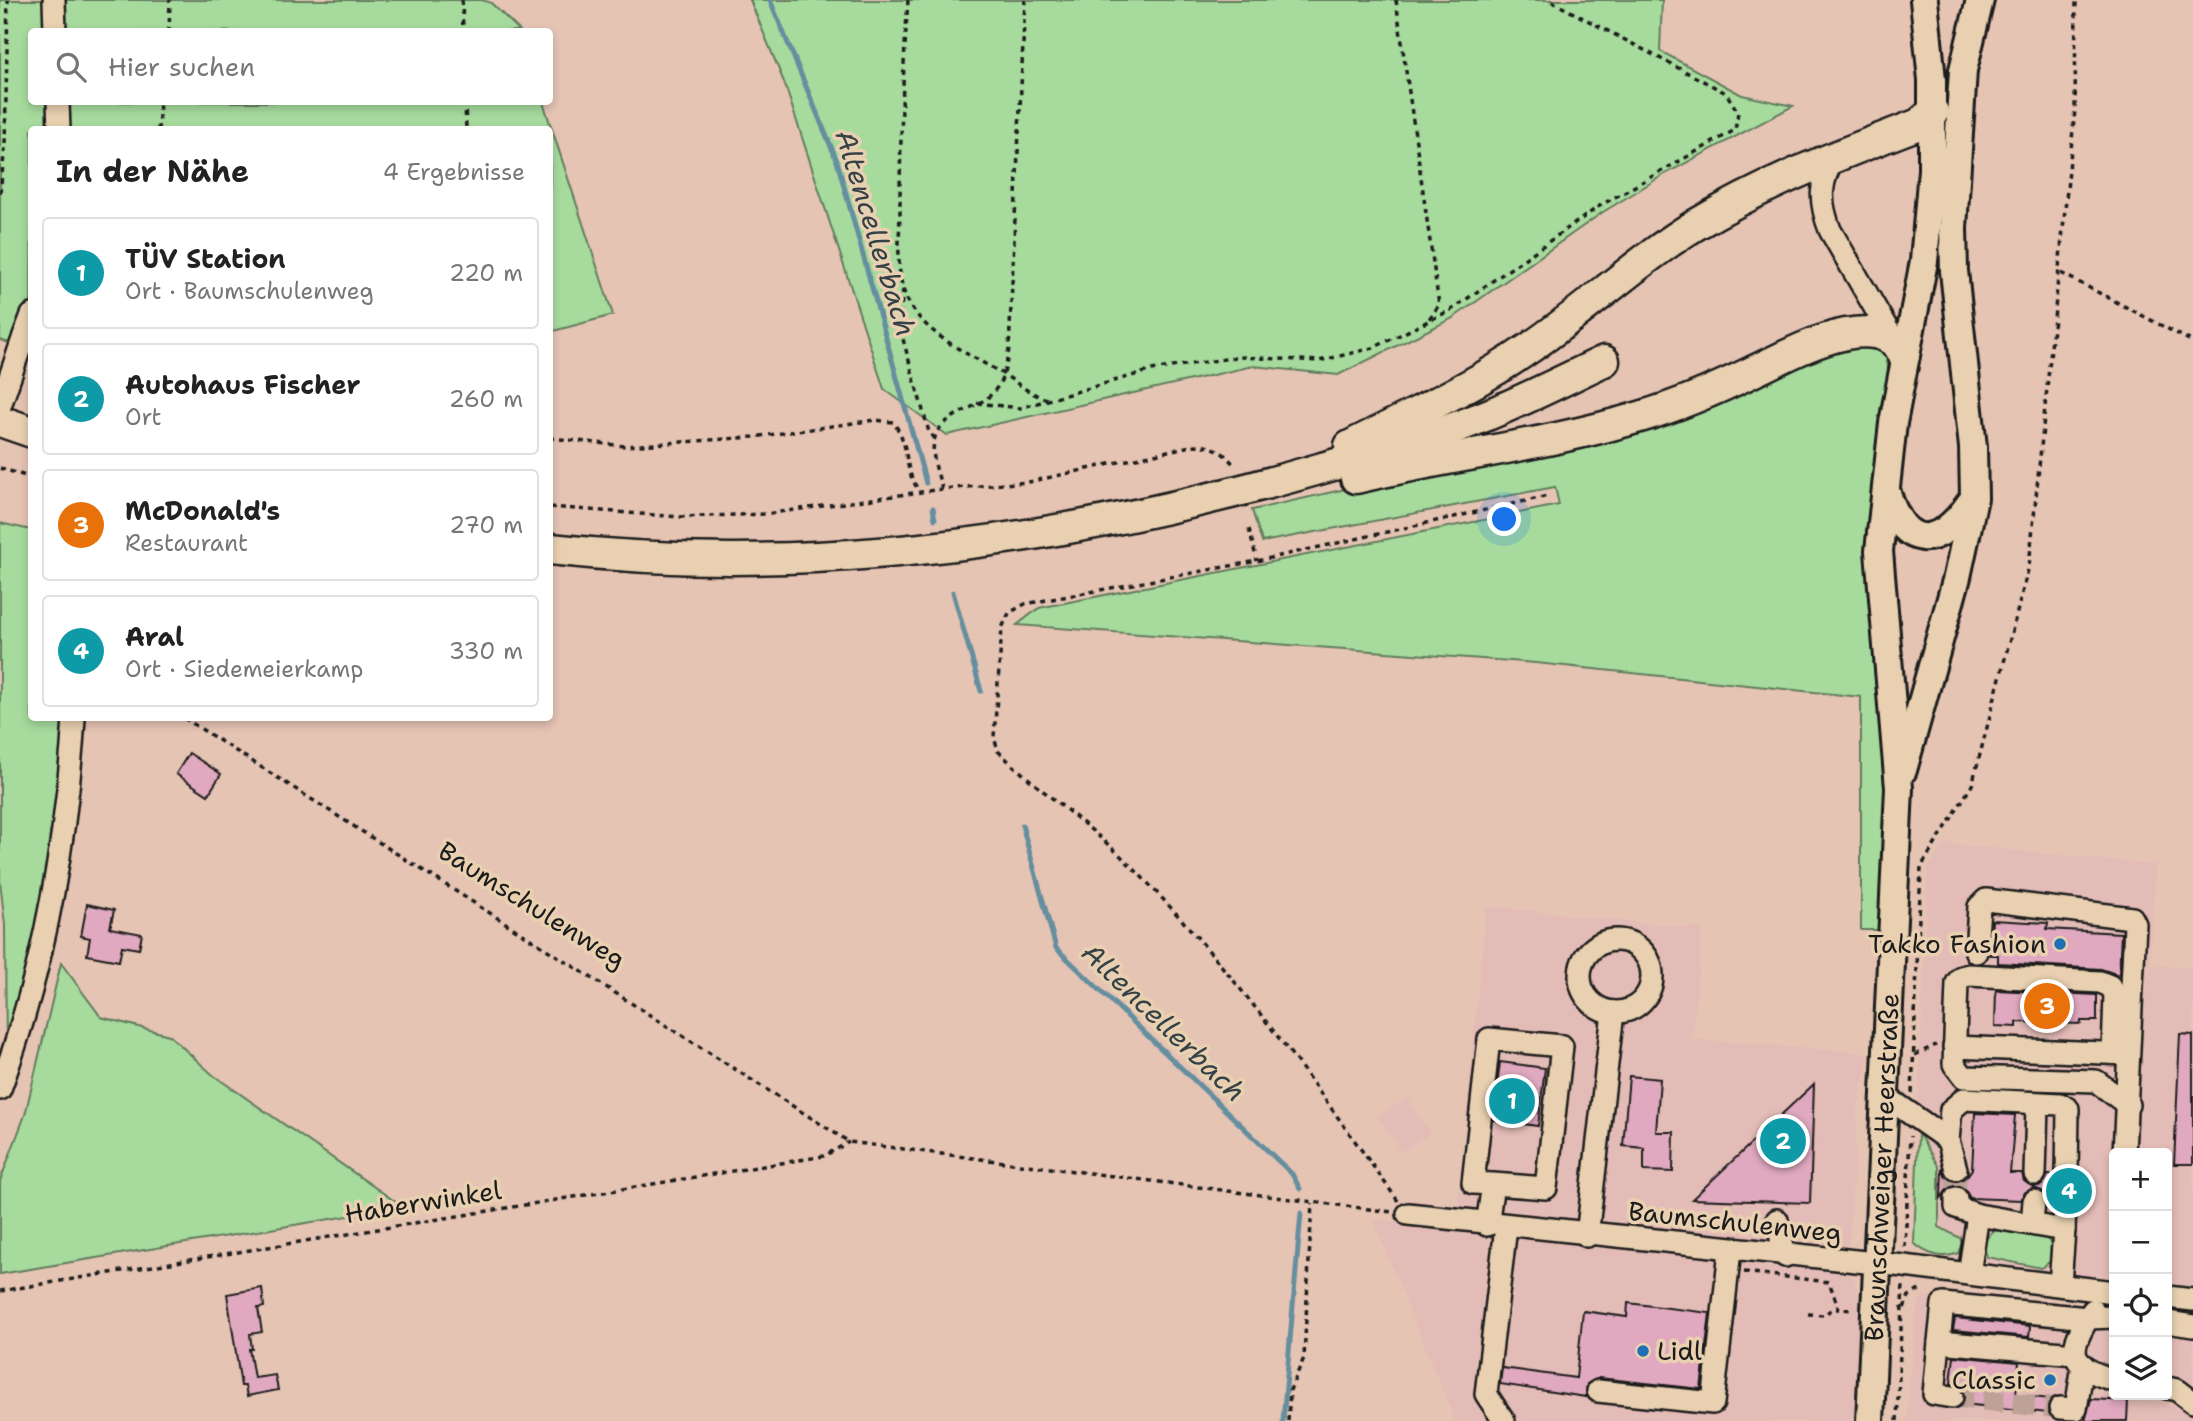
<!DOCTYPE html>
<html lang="de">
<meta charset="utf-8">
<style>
body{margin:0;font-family:"Shantell Sans",sans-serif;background:#f2f2f2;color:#222}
.controls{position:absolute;right:21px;bottom:21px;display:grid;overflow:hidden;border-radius:7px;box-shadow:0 4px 10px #0003}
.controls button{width:63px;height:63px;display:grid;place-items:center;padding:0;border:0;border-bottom:2px solid #e0e0e0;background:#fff;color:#222;font:35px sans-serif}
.you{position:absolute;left:1505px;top:520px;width:24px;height:24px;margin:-18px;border:5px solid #fff;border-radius:50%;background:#1a73e8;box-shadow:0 0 0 10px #1a73e833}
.badge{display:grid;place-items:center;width:46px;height:46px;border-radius:50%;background:#1f6fb2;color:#fff;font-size:23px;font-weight:700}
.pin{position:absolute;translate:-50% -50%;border:4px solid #fff;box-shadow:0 2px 7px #0006}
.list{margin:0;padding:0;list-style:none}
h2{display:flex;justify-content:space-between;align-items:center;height:91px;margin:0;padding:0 28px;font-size:30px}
h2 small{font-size:23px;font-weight:400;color:#767676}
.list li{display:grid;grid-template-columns:46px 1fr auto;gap:21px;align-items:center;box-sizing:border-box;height:112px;margin:0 14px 14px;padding:0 14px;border:2px solid #e0e0e0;border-radius:7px}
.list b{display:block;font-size:26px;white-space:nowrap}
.list p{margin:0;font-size:23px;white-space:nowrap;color:#767676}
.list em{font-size:23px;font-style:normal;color:#767676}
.icon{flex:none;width:38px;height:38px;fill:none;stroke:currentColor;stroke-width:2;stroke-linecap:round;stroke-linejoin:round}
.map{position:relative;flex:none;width:2193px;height:1421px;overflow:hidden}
.search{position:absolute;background:#fff;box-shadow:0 4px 10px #0003;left:28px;top:28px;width:525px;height:77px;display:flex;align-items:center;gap:18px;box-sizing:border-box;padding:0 24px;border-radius:7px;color:#767676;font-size:26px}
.panel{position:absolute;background:#fff;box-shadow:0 4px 10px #0003;left:28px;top:126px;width:525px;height:595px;border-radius:7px}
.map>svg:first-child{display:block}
.built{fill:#e4bcb7}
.green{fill:#a6db9d;stroke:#617c5c;stroke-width:2}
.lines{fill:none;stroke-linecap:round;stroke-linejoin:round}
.stream{stroke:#658e9f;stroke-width:5}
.building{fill:#e0a9bf;stroke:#1c1c1c;stroke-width:2}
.minor-tunnel{stroke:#bea296;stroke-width:21;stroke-dasharray:21 10;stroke-linecap:butt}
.minor-casing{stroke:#1c1c1c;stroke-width:26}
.major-casing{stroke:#1c1c1c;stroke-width:32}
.highway-casing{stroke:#1c1c1c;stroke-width:35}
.path{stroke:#1c1c1c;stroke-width:3.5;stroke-dasharray:5 5;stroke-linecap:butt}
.minor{stroke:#e8d0b0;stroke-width:21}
.major{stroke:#e8d0b0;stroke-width:26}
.highway{stroke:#e8d0b0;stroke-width:30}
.minor-bridge-casing{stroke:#1c1c1c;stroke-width:26;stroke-linecap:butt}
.minor-bridge{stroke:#e8d0b0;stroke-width:21}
.poi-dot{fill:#1f6fb2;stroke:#e8d0b0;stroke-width:2.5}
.labels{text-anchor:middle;stroke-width:7;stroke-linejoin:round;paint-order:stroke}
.street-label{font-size:26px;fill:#1c1c1c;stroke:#e8d0b0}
.poi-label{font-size:26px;fill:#1c1c1c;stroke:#e8d0b0;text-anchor:end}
.water-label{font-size:28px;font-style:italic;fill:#344248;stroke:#e8d0b0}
</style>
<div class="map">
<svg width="2193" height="1421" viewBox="0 0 2193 1421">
<rect width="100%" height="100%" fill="#e6c4b4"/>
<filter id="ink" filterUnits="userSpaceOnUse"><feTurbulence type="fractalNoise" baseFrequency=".0143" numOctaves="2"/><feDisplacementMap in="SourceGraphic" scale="14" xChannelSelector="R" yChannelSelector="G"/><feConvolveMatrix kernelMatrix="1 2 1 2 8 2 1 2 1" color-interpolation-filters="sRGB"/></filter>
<g filter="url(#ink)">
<g class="built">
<path d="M1945 843 2156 865 2150 965 2193 967V1286L2167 1284V1153H2114V1279L1932 1257 1912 1244 1928 868Z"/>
<path d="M1486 906 1703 929 1692 1039 1870 1053 1858 1106 1848 1260 1866 1324 1856 1421H1455L1372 1218 1455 1231Z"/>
<path d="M1407 1098 1430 1133 1401 1152 1378 1116Z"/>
<path d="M1942 1291 2075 1306 2069 1388 2193 1409V1421H1907L1915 1314 1921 1299Z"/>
<path d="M2101 1307 2114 1309V1371L2094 1363 2081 1354Z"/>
<path d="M2167 1315 2193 1318V1402L2167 1384Z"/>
</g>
<g class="green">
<path d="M0 0H482L491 3 520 31 32 32V102H543L613 315 550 332V130H32L31 350 0 340Z"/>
<path d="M750 0H1662L1660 51 1742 95 1793 106 1665 174 1603 212 1453 318 1338 375 1253 366 947 435 884 389 784 82Z"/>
<path d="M1845 339 1884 350 1888 366 1885 422 1890 788 1879 930H1861V697L1536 663 1017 625 1039 608 1559 505 1555 487 1262 542 1252 510 1444 467Z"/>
<path d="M0 523 31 530 32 718H69L47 886 6 1055 5 925 0 881Z"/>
<path d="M61 963 101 1017 169 1035 213 1075 403 1207 0 1274V1181L25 1115Z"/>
<path d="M1918 1133 1939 1167V1227L1960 1238 1962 1243 1958 1253C1944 1260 1925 1254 1914 1243Z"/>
<path d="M1999 1230 2046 1238 2056 1249 2052 1260 2041 1268 1987 1257 1983 1242 1992 1232Z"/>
</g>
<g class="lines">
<g class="stream">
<path d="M770 0 837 161 926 483"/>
<path d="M933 508 935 519"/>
<path d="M953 592 981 691"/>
<path d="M1022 825 1056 948 1292 1174 1300 1189"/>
<path d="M1283 1421 1301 1213"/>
</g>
</g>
<g class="building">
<path d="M189 753 221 774 208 795 176 774Z"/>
<path d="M87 904 114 910 110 928 142 934 139 949 122 946 119 961 87 955 90 938 81 936Z"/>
<path d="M1992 920 2048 923 2047 929 2121 933 2119 975 2101 969 1998 963V955H1990Z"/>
<path d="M1996 990 2097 995V1021H2081V1024L2017 1022V1027L1995 1026Z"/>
<path d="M2180 1034 2193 1035V1164H2174Z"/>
<path d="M1500 1062 1545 1068 1538 1126 1493 1120Z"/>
<path d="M1629 1076 1660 1079 1656 1132H1674L1673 1172 1644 1171V1148L1623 1146Z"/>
<path d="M1814 1084 1810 1203 1692 1199Z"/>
<path d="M1975 1113 2015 1115 2010 1173H2022L2024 1181 2034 1187 2042 1185 2048 1175H2054L2056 1182 2066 1188 2074 1186 2079 1179 2078 1207 2071 1196 2060 1195 2053 1201H2047L2042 1191 2034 1188 2024 1193 2021 1200 1970 1198 1963 1187 1955 1185 1949 1187 1941 1198 1942 1168 1946 1178 1953 1182 1965 1179 1972 1169Z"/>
<path d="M262 1288 264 1307 258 1308 262 1332 250 1334 252 1349H249L254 1378 275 1375 278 1390 247 1396 245 1386H241L227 1294Z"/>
<path d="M1628 1303 1710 1313 1701 1389 1599 1378 1587 1384 1586 1397 1500 1384 1502 1368 1576 1378 1583 1311 1627 1317Z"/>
<path d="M1955 1318 2030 1326 2029 1337 1953 1330Z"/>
<path d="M1954 1356 2019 1362 2016 1395 2051 1399 2048 1413 1963 1404 1964 1392 1951 1383Z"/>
<path d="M2091 1399 2128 1401 2127 1421H2085Z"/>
</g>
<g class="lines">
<g class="minor-tunnel">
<path d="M1956 1169V1198"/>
<path d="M2065 1207 2067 1175"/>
<path d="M1952 1397 2060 1408"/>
</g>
<defs>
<g id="minor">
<path d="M54 0 55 32"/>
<path d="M58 102 59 130"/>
<path d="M1835 155C1819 183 1819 201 1830 230L1893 339"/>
<path d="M24 336 32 315"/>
<circle cx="1616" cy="976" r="36"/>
<path d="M1976 952 1979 907 1986 900 2132 918 2135 924 2124 1153"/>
<path d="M1954 1047 2127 1054"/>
<path d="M2113 1053 2115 994 2110 986 2100 982 1969 975 1961 977 1957 983 1954 1064 1964 1077 2096 1081 2128 1105"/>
<path d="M0 1089C44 969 66 845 74 718"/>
<path d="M1885 1096 1948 1140"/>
<path d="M1956 1169 1948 1140 1951 1110 1964 1099 2060 1104 2068 1109 2067 1175"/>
<path d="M2035 1174 2037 1105"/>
<path d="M1956 1198V1207L1978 1215 1969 1274"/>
<path d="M1408 1214 1904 1266 2114 1292"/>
<path d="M1978 1215 2064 1230 2060 1285"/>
<path d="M1777 1220 1785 1256"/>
<path d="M2032 1224 2034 1201"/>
<path d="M1487 1225 1493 1184 1546 1188 1562 1046 1489 1039 1473 1183 1493 1184"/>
<path d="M2064 1230 2065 1207"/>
<path d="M1587 1236 1613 1012"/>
<path d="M2167 1297 2193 1300"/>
<path d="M2093 1310C2069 1348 2063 1365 2114 1380"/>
<path d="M2167 1322 2193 1326"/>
<path d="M1939 1342 1934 1394 1952 1397"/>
<path d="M2075 1354 1939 1342 1943 1304 2088 1318 2114 1317"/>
<path d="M2167 1388 2177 1390 2193 1402"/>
<path d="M1598 1391 1713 1403 1730 1250"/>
<path d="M2060 1408 2076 1409 2083 1365"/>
<path d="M1504 1421 1486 1394 1506 1227"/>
</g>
<g id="major">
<path d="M1887 493C1904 549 1937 551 1970 503"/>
<path d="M1903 770 1957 577 1974 498 1973 447 1954 271 1953 228 1963 70 1980 0"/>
<path id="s1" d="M1870 1421 1899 788 1879 551 1893 423 1924 261 1932 170V80L1924 0"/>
</g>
<g id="highway">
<path d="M0 421 32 432"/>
<path d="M1350 446C1411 415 1475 386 1531 347 1588 308 1638 260 1697 224 1767 182 1843 153 1919 124L1933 112"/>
<path d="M1356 478C1451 455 1549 445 1643 416 1680 405 1717 389 1752 372 1782 358 1812 341 1846 334 1869 330 1895 332 1904 356"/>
<path d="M550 549C808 578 1071 541 1319 469 1371 454 1425 440 1475 420 1519 403 1561 381 1604 361"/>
</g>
</defs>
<use href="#minor" class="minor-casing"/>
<use href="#major" class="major-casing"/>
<use href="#highway" class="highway-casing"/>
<g class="path">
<path d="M462 0 463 32"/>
<path d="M908 0C903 70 900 139 900 209 900 234 896 265 903 289 917 333 968 353 1003 374 1022 386 1026 392 1049 400"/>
<path d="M1396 0 1439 305 1429 319"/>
<path d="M169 32 170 0"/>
<path d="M465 102 466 130"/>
<path d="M158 130 160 102"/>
<path d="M0 193 5 146 8 0"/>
<path d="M2061 273 2193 342"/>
<path d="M903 290 899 325 929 432 934 438"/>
<path d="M977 403 1020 408 1152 370 1238 357 1319 361 1373 348 1451 310 1601 205 1735 130 1738 112 1726 93 1549 0"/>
<path d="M550 438 625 446 754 437 875 420 893 422C913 449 900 465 920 492"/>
<path d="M0 468 32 478"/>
<path d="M942 489C938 474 931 457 934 441 939 413 981 410 995 390 1005 378 1006 364 1009 349L1025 0"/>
<path d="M550 507 680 517 766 514 942 489 1029 482 1195 445C1214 446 1222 450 1234 465"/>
<path d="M1249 529 1257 561"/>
<path d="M184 718 849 1142 1392 1212"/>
<path d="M1915 1055 1936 1045"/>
<path d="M1912 1093 1921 867 1972 785 2029 566 2075 110 2076 0"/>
<path d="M1398 1201C1317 1088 1236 973 1138 873 1095 828 1042 794 998 751L994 737 1002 628 1009 613 1025 604 1257 561 1548 496"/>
<path d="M1905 1247 1910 1136"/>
<path d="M1744 1272 1829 1282 1839 1309 1854 1310"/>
<path d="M0 1291 824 1156 849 1142"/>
<path d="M1904 1308 1909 1296 1921 1289"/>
<path d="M1808 1314 1824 1315 1832 1309H1839"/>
<path d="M2111 1359 2114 1338"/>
<path d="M1288 1421 1290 1390 1304 1358 1312 1203"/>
<path d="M1897 1421 1903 1283"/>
</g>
<use href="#minor" class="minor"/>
<use href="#major" class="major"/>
<use href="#highway" class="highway"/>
<defs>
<path id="minor-bridge" d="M0 406 24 336"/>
</defs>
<use href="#minor-bridge" class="minor-bridge-casing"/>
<use href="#minor-bridge" class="minor-bridge"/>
</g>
</g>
<g class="poi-dot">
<circle cx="2060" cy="944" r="7"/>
<circle cx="1643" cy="1351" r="7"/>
<circle cx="2050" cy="1380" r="7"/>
</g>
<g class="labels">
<g class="street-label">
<text transform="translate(532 905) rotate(32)" y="9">Baumschulenweg</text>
<text dy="9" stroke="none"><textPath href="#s1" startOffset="254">Braunschweiger Heerstraße</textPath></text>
<text transform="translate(423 1202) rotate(-9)" y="9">Haberwinkel</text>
<text transform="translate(1735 1222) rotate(6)" y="9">Baumschulenweg</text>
</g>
<g class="poi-label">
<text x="2046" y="953">Takko Fashion</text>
<text x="1657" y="1360" text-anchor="start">Lidl</text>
<text x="2036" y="1389">Classic</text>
</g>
<g class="water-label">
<text transform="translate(876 233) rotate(73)" y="10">Altencellerbach</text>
<text transform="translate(1164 1022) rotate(44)" y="10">Altencellerbach</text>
</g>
</g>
</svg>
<div class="controls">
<button>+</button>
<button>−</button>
<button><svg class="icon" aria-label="locate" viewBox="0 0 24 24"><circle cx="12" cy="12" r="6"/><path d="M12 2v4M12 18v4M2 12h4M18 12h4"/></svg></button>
<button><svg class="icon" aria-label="layers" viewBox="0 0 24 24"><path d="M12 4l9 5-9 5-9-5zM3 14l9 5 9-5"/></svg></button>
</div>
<div class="you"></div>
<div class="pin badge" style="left:1512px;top:1101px;background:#0f9aa8">1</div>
<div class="pin badge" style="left:1783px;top:1141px;background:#0f9aa8">2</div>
<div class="pin badge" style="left:2047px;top:1006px;background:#e8710a">3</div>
<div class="pin badge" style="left:2069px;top:1191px;background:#0f9aa8">4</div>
<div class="search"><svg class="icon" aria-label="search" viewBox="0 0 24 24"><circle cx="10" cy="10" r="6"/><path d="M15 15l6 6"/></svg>Hier suchen</div>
<section class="panel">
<h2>In der Nähe<small>4 Ergebnisse</small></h2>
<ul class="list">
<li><span class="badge" style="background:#0f9aa8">1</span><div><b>TÜV Station</b><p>Ort · Baumschulenweg</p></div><em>220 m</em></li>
<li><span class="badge" style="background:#0f9aa8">2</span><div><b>Autohaus Fischer</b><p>Ort</p></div><em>260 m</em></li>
<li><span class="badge" style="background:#e8710a">3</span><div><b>McDonald's</b><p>Restaurant</p></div><em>270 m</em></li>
<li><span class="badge" style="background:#0f9aa8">4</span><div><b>Aral</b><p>Ort · Siedemeierkamp</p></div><em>330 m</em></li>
</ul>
</section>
</div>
